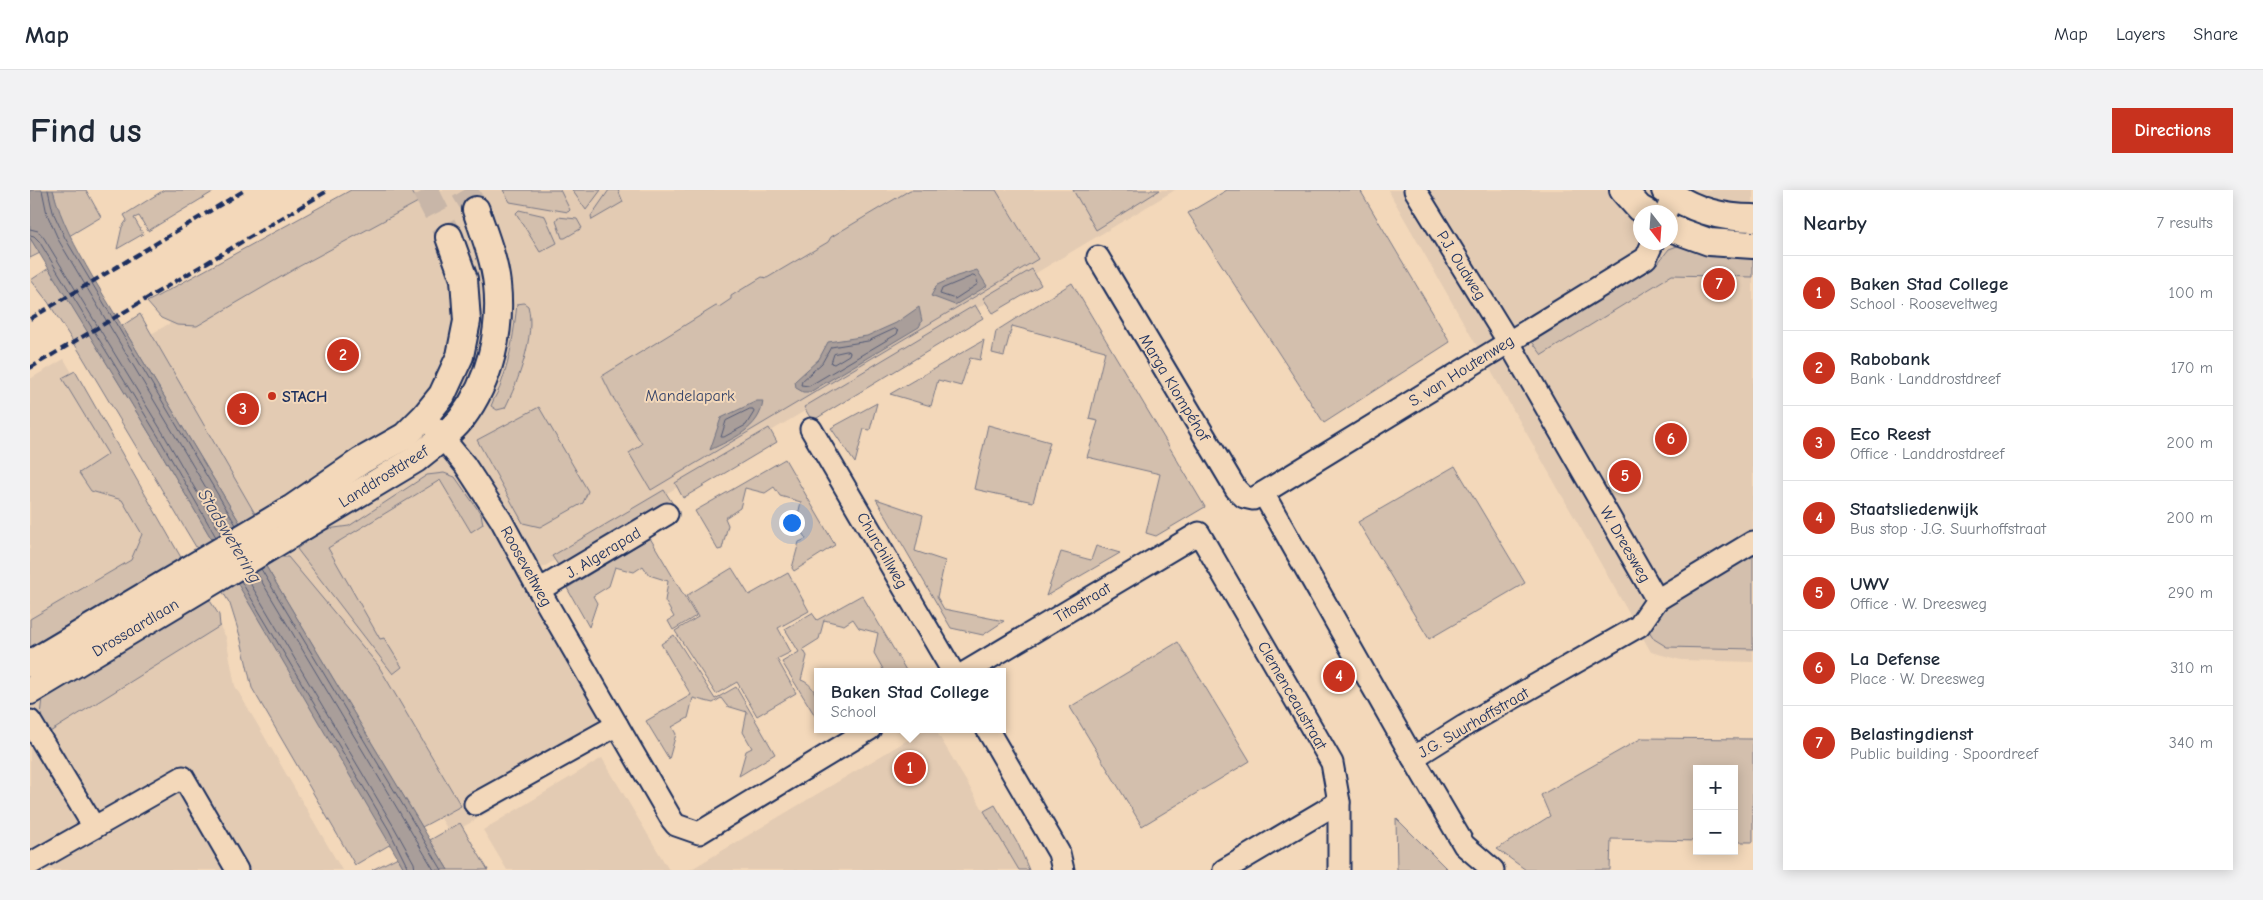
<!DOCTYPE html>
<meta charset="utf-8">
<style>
body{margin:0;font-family:"Comic Neue",sans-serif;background:#f2f2f3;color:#1f2937}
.controls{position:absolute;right:15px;bottom:15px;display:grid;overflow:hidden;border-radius:0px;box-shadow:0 2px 12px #0003}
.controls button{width:45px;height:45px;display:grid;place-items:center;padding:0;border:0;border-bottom:1px solid #e0e1e3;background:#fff;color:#1f2937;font:25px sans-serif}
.compass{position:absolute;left:1603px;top:15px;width:45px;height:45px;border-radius:50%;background:#fff;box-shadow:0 2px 12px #0003;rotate:163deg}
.you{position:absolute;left:761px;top:332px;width:18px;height:18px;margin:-12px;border:4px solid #fff;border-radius:50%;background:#1a73e8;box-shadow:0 0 0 8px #1a73e833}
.badge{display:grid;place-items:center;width:32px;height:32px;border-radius:50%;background:#c8321e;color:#fff;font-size:16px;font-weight:700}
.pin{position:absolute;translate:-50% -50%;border:2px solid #fff;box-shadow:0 1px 5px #0006}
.popup{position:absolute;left:784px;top:478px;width:192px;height:65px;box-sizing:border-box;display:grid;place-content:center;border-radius:0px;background:#fff;filter:drop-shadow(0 1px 4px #0005);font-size:16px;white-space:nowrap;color:#747a83}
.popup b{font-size:19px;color:#1f2937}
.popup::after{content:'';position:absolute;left:50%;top:100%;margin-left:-10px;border:10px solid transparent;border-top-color:#fff}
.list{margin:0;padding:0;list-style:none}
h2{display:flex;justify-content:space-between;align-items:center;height:65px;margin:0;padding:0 20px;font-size:21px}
h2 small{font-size:16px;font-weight:400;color:#747a83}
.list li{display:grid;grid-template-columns:32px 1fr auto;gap:15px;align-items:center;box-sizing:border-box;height:75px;padding:0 20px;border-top:1px solid #e0e1e3}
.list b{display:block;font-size:19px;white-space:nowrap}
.list p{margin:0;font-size:16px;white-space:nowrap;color:#747a83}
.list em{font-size:16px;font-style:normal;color:#747a83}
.map{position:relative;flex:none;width:1723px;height:680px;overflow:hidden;border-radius:0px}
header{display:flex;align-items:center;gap:30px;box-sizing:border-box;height:70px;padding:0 25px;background:#fff;border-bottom:1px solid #e0e1e3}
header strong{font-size:24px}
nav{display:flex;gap:28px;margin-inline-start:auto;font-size:18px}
.intro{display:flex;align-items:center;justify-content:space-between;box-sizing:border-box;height:120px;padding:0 30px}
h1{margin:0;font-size:35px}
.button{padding:12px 22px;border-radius:0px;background:#c8321e;color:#fff;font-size:18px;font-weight:700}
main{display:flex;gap:30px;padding:0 30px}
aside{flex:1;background:#fff;border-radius:0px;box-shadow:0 2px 12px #0003}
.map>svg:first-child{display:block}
.built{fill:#e3cbb3;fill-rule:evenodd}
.green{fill:#d3bfad;stroke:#777786}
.water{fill:#a99e9a;stroke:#707282}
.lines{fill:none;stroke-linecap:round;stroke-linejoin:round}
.shore{stroke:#545b76;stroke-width:1}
.major-tunnel{stroke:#c8b6a8;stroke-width:26;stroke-dasharray:26 13;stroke-linecap:butt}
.minor-casing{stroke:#1b2f5e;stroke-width:25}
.major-casing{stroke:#1b2f5e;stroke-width:30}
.minor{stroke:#f3d8ba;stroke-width:21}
.major{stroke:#f3d8ba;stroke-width:26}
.rail{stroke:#1b2f5e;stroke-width:4;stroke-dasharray:8 4;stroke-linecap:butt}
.poi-dot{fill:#c8321e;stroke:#f3d8ba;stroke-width:2}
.labels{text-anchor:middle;stroke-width:4;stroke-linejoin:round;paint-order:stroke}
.street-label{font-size:16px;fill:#1b2f5e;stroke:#f3d8ba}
.park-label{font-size:16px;fill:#37456a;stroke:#f3d8ba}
.poi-label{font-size:16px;font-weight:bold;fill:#1b2f5e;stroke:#f3d8ba;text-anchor:start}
.water-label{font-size:18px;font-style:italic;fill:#37456a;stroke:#f3d8ba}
</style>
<header>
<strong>Map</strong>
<nav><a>Map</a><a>Layers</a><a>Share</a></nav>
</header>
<div class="intro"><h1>Find us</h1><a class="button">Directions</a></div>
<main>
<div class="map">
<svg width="1723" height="680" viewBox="0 0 1723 680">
<rect width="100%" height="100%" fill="#f3d8ba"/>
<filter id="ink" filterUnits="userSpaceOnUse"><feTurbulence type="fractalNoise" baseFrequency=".02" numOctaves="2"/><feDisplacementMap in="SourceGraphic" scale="10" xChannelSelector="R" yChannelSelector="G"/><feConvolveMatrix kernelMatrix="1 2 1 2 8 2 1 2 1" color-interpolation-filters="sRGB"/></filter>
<g filter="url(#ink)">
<g class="built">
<path d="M375 0H1145L490 391 582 550 421 644 264 402 114 148Z"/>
<path d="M1358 0H1723V472L1651 470 1621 462ZM1610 22H1640V52H1610Z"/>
<path d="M34 169 196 447 205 496 312 680H0V189Z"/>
<path d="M896 539H905L989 680H660Z"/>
<path d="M572 568 639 680H477L453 640Z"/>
</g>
<g class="green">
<path d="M23 0H56L71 27 39 46 28 20Z"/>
<path d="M134 0H186L118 41 109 26 104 28 113 44 87 59 92 37 97 30 94 25Z"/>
<path d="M321 0H381L388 12 268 77 167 136 147 135 131 128 117 112Z"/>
<path d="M473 0H530L540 20 538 22 480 12Z"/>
<path d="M542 0H571L556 20Z"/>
<path d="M579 0H588L593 12 562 30 561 26Z"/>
<path d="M880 0H966L1008 69 621 300 599 263 612 254 582 206 572 186 686 116 689 117 701 109V106L732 87 737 88 798 52 801 47Z"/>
<path d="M1043 0H1130L1066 40Z"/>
<path d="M1197 0H1330L1420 152 1294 233 1158 23Z"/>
<path d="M489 20 515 26 527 53 510 62 486 23Z"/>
<path d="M528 27 547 29 552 38 535 48H532L526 31Z"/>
<path d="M0 48 10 63 0 68Z"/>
<path d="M1650 55 1723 64V87L1642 85 1512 165 1500 149 1628 73 1639 59Z"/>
<path d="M19 78 123 249 361 654 325 675 222 498 210 446 200 414 49 161 18 112 1 90Z"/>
<path d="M1002 79 1011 95 963 123 953 108Z"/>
<path d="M1042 93 1175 317 1126 346 1116 343 1130 284 1057 267 1068 231 1059 229 1075 161 982 136 974 166 962 163 966 141Z"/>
<path d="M494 113 498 116C506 145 488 192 475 218L467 220 461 216C464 207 470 200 472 191 481 166 484 140 487 114Z"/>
<path d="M945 115 953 128 782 231 774 217Z"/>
<path d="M110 124 250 367H258L348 475 431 616 392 637 92 136Z"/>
<path d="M954 150 950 170 940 168 931 196 908 190 901 216 860 204Z"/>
<path d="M45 181 153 371 0 463V429L101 370 112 344 92 310 61 301 49 283 78 264 32 188Z"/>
<path d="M847 213 840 240 834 239 825 273 801 238Z"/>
<path d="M509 217 558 301 553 313 510 337 493 333 447 250Z"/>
<path d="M958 235 1020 252 1003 312 944 299Z"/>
<path d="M739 238 747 252 653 308 645 293Z"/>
<path d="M755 269 805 355 764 381 762 378 769 352 776 349 766 333 771 312 750 306 744 297 735 303 715 298 710 318 695 328 698 335 692 359 688 360 665 321Z"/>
<path d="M1425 276 1495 393 1399 449 1328 332Z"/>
<path d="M414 283 425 287 451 324 453 334 441 342 410 290 298 358 350 449 354 448 372 477 363 484 267 359 284 344 297 339 319 336 397 285Z"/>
<path d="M634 300 643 314 532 381 522 366Z"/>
<path d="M846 309 893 325 885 361 915 371 907 407 914 419 974 431 953 445 921 438Z"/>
<path d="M620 348 666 426 643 440 638 431 644 427 635 411 638 391 619 385 613 376 604 382 585 377 579 396 563 406 567 413 559 437 537 398Z"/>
<path d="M1066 356 1090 363 1016 406 1031 362 1061 370Z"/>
<path d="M1723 364V459L1637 457 1624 449 1619 441 1630 420Z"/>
<path d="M702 378 719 405 758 383 779 421 748 438 761 462 747 469 766 503 727 526 707 492 686 504 645 441 668 427 656 406Z"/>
<path d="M832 405 877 482H849L853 479 844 463 848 443 829 438 823 429 814 435 794 430 789 449 773 459 777 466 771 490C788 496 788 513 787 529L752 472 769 462 755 439 782 423 787 430Z"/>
<path d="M177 406 189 425 190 436 15 545 11 525 13 508Z"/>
<path d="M644 445 685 509 706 497 745 564 709 586 716 561 722 558 713 542 717 522 697 516 691 508 683 513 663 508 658 528 642 537 646 544 639 569 616 531 661 505 631 454Z"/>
<path d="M1148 452 1220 571 1112 636 1040 517Z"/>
<path d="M1612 548 1723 549V652H1704V579H1667V651L1581 649 1580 680H1496L1467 659 1520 626 1511 605Z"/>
<path d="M965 615 989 656 999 680H989L954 621Z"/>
<path d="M1366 628 1418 680H1367Z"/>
<path d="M430 633 458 680H418L400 650Z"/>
<path d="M368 667 375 680H342Z"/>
</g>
<g class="water">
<path d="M0 0H23C31 31 46 58 62 86L418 680H375L123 249 0 48Z"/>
<path d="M947 80 957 96 925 115 901 106 907 95 927 86Z"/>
<path d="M889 117 892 131 889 137 780 202H773L766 198 765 191 789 169 798 152 837 146 866 133Z"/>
<path d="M727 211H733C730 239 702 249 680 260L691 228Z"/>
</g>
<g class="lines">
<g class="shore">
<path d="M12 0 17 24 29 51 200 338"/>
<path d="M18 0 23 22 35 48 206 335"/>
<path d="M0 39 8 41 14 48 133 243 191 344"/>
<path d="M0 45 4 46 9 51 128 246 186 347"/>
<path d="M943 86 946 87 948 94 925 109 910 104 912 99Z"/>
<path d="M865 139 868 141 867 144 779 196 771 195 772 191 792 173 801 157 838 151Z"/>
<path d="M817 161 820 162 819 165 804 174 801 173 804 164Z"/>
<path d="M720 219H723L724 222 716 235 694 247H691L696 231Z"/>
<path d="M231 379 412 680"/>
<path d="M226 382 404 680"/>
<path d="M217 388 364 637 384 673 385 680"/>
<path d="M211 391 359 640 379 680"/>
</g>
<g class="major-tunnel">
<path d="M395 0 419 47"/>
<path d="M434 0 446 20"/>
</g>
<defs>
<g id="minor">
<path d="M1385 0 1478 151 1627 410 1723 352"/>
<path d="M1636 22 1643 6"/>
<path d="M1068 67 1206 299 1214 307 1223 309 1616 68 1623 52"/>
<path d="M403 236 435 275 471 330 509 400 587 535 445 614"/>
<path d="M781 239 923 482"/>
<path d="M1233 303 1383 568 1434 536 1609 436 1627 410"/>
<path d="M509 400 637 324"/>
<path d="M936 482 1169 343 1302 573 1309 612V680"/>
<path d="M0 531 64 637"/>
<path d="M587 535 642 630 646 635 669 643 840 539"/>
<path d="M957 539 1029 663 1033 680"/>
<path d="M1383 568 1434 655 1463 680"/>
<path d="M0 674 153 587 207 680"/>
<path d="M1194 680 1309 612"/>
</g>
<g id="major">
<path d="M1593 0 1609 18 1616 22"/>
<path d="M1635 0C1661 20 1691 28 1723 28"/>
<path d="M1640 38 1679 52 1723 55"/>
<path d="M0 474 261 319 331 271 375 246 395 226 412 205 430 166 437 131 434 89 419 47"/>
<path d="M0 501 386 269C401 256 420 244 432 228 460 191 472 140 467 94 464 68 454 44 446 20"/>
</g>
</defs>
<use href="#minor" class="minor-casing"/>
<use href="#major" class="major-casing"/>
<use href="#minor" class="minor"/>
<use href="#major" class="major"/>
<g class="rail">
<path d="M0 129 215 0"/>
<path d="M0 178 299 0"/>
</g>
</g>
</g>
<circle class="poi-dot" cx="242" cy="206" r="5"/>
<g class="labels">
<g class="street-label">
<text transform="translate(1432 75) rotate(58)" y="6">P.J. Oudweg</text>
<text transform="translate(1431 180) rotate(-32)" y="6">S. van Houtenweg</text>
<text transform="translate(1145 197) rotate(59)" y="6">Marga Klompéhof</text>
<text transform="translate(353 286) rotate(-32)" y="6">Landdrostdreef</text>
<text transform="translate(1596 354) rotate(60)" y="6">W. Dreesweg</text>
<text transform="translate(853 360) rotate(60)" y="6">Churchillweg</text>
<text transform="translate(573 362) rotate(-31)" y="6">J. Algerapad</text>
<text transform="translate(497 376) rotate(61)" y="6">Rooseveltweg</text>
<text transform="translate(1052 412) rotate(-31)" y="6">Titostraat</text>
<text transform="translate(105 437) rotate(-31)" y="6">Drossaardlaan</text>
<text transform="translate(1263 505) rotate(60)" y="6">Clemenceaustraat</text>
<text transform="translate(1443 532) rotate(-30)" y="6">J.G. Suurhoffstraat</text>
</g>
<g class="park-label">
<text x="660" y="211">Mandelapark</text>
</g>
<g class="poi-label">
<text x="252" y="212">STACH</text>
</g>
<g class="water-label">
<text transform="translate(200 346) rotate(59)" y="6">Stadswetering</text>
</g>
</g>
</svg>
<div class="controls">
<button>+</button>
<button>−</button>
</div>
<svg class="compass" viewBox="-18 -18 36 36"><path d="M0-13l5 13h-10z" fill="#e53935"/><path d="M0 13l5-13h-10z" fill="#747a83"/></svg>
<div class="you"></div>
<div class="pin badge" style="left:880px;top:578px">1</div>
<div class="popup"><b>Baken Stad College</b>School</div>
<div class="pin badge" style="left:313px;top:165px">2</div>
<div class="pin badge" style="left:213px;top:219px">3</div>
<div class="pin badge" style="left:1309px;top:486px">4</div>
<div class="pin badge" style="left:1595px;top:286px">5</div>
<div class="pin badge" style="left:1641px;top:249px">6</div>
<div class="pin badge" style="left:1689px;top:94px">7</div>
</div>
<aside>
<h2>Nearby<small>7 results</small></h2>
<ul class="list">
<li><span class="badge">1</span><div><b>Baken Stad College</b><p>School · Rooseveltweg</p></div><em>100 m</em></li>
<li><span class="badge">2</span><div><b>Rabobank</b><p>Bank · Landdrostdreef</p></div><em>170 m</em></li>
<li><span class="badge">3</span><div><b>Eco Reest</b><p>Office · Landdrostdreef</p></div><em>200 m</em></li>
<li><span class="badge">4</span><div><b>Staatsliedenwijk</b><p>Bus stop · J.G. Suurhoffstraat</p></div><em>200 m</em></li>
<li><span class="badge">5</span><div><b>UWV</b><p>Office · W. Dreesweg</p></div><em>290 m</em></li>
<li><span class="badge">6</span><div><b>La Defense</b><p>Place · W. Dreesweg</p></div><em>310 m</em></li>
<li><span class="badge">7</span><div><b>Belastingdienst</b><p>Public building · Spoordreef</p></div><em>340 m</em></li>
</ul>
</aside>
</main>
